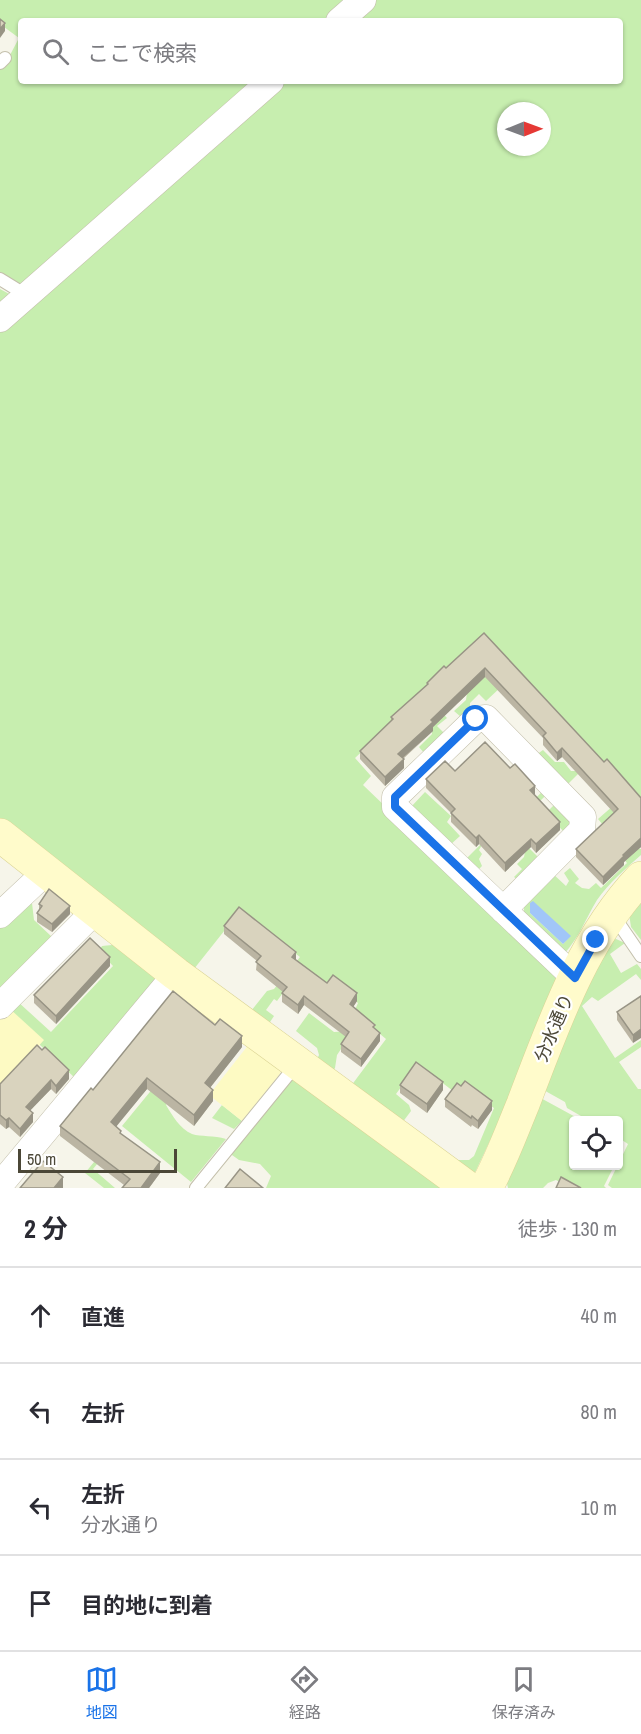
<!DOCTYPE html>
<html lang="ja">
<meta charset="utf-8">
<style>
body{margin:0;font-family:"Archivo Narrow","Noto Sans JP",sans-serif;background:#f2f2f3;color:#2b2b33}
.controls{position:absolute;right:18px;bottom:18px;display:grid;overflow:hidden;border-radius:6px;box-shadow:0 2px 4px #0004}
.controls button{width:54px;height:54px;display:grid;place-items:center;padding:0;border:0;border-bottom:2px solid #e1e1e2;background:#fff;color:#2b2b33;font:30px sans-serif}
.compass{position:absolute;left:497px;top:102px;width:54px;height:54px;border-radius:50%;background:#fff;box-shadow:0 2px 4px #0004;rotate:89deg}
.scale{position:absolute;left:18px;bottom:15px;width:159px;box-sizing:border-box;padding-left:6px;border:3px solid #4b4737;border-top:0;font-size:16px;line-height:21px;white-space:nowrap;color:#4b4737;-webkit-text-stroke:4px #fff;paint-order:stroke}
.stop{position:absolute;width:18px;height:18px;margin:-14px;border:4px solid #1a73e8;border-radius:50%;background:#fff}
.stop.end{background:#1a73e8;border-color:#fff;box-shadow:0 2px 6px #0008}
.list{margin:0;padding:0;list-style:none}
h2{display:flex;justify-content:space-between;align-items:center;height:78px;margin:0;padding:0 24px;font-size:26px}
h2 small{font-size:20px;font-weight:400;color:#7c7c81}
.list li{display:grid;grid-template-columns:39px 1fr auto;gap:18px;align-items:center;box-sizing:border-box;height:96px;padding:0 24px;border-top:2px solid #e1e1e2}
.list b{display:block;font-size:22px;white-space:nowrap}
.list p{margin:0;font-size:20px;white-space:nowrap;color:#7c7c81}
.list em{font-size:20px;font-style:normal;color:#7c7c81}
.icon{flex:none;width:33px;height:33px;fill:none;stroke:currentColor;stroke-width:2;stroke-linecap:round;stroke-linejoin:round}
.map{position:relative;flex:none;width:641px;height:1188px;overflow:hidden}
.search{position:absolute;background:#fff;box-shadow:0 2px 4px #0004;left:18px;right:18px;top:18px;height:66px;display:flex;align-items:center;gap:15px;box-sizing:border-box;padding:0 21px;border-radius:6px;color:#7c7c81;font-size:22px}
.sheet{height:462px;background:#fff}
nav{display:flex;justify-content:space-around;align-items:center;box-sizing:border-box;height:84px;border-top:2px solid #e1e1e2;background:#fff;font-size:16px;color:#7c7c81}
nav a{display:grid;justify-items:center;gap:3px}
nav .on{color:#1a73e8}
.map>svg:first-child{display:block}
.green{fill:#c7eeaf;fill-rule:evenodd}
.sand{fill:#fdfac3}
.water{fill:#a1c6f8}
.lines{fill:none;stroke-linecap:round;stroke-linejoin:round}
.lane-casing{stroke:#c3bfab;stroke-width:14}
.street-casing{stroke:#c3bfab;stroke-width:27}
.secondary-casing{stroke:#dbd495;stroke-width:34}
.lane{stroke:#fff;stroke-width:12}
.street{stroke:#fff;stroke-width:26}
.secondary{stroke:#fffbcb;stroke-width:33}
.wall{fill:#bbb5a3}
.shaded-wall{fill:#989485}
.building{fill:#d9d3be;stroke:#989485;stroke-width:1.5}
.route{stroke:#1a73e8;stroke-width:8}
.labels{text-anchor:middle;stroke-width:4.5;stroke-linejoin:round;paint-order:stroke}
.street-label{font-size:18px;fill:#4b4737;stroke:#fff}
</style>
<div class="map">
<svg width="641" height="1188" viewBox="0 0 641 1188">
<rect width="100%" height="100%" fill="#f6f5ea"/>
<g class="green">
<path d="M0 0H641V807L603 825 598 819 630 791 517 672 486 701 479 694 470 703V710L461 717 454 711 466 700 467 693 377 737 355 758 371 776 363 785 558 972 564 983 471 1181 455 1160H469L474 1156 494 1108 461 1085 453 1091 418 1064 396 1094 409 1105 411 1111 399 1127 348 1090 386 1039 354 1012 358 1003 329 980 323 986 299 971 277 1001 274 999 266 1010 274 1016 268 1025 247 1016 267 991 274 989 300 957 240 911 190 974 0 824V289L24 302 21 287 0 274V67L9 57 19 38 0 24ZM21 21H620V81H21ZM506 111H542V147H506Z"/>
<path d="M429 699 447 718 437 726 445 734 425 754 419 747 432 734Z"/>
<path d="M543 750 555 762H564L571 771H577L588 764 566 786 536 755Z"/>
<path d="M545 789 548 793C537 805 516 820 518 837L539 858 518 880 514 877 522 869 517 864 524 857 525 852 481 803 491 794 515 818Z"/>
<path d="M425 792 451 816 447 822 460 836 450 845 411 807Z"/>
<path d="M556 803 573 824 564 832 546 813Z"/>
<path d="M485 840 479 850 482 854 479 859 482 866 476 872 465 860Z"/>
<path d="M635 848 641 849V855C625 869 609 883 597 900 586 918 579 938 564 954L524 916V901L552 873 566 886 569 881 564 873 570 868 579 879 575 883 582 888 589 889 596 883 601 888 627 863 619 854ZM533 902 570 936 563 944 530 913Z"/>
<path d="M641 892V940L631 927 628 907Z"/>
<path d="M26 902 32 903 34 920 52 937 0 997V926Z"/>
<path d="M616 939 625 943 610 954 621 973 637 964 641 969V980L636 974 598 1001 592 997 582 1006 615 1058 641 1040V1047L619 1062 638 1089H641V1188H612L608 1185 628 1144 619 1138 618 1120H588L567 1108 565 1102 540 1088 608 941Z"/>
<path d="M112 945H120L155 976 154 986 75 1078 40 1045 9 1008 17 1001 51 1032 113 966 99 951 102 946Z"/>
<path d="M309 1013 334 1032 353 1031 337 1055 335 1068 329 1076 314 1066 319 1055 317 1048 296 1031Z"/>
<path d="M172 1065 187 1077 166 1105C172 1115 180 1129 192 1134 201 1137 214 1135 226 1139L191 1182 122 1126Z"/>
<path d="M291 1077 454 1188H266L271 1176 260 1164 239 1160 232 1155 231 1140Z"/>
<path d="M537 1096 581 1120H574V1166H614L604 1186 606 1188H571L556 1180 548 1183 543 1188H508L505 1175Z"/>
<path d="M222 1105 242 1121 234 1129 212 1118Z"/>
<path d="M108 1145 111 1147 93 1169 115 1188H104L85 1173Z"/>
</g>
<g class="sand">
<path d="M9 1008 44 1040 2 1087 0 1085V1018Z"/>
<path d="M253 1039 282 1063 280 1074 242 1121 209 1095Z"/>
</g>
<path class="water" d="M533 901 571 936 563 944 530 913V903Z"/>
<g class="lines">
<defs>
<g id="lane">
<path d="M0 63 5 58"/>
<path d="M0 279 26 295"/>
<path d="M613 915 641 956"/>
<path d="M196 1188 297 1064"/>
</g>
<g id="street">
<path d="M339 21 363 0"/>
<path d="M0 319 271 81"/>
<path d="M503 910 582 830 583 817 486 718 476 719 395 797V807L575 978"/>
<path d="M0 915 47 871"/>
<path d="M0 1006 96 910"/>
<path d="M0 1185 176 974"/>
</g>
<g id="secondary">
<path d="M0 835 176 974 468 1188"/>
<path d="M486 1188C501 1161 511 1133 523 1104 553 1026 582 940 641 878"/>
</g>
</defs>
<use href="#lane" class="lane-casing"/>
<use href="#street" class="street-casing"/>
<use href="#secondary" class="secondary-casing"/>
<use href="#lane" class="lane"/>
<use href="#street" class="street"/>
<use href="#secondary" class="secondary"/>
</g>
<g class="wall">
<path d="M484 633 604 762 641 798V847L624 862V865L603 885 576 857V849L614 813 562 757 557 761 543 745V738L485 677 433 727V731L403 759 404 768 385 786 360 759V751L391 721V717L427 685V683L446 668Z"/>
<path d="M455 771 535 794 534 795 560 830 536 853 531 847 505 872 479 844 476 847 451 822V813L426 788V779Z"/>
<path d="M39 904 70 914 52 932 37 922V913L39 911Z"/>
<path d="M224 926 296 960 327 983 357 1001 353 1007 375 1029 380 1041 361 1067 341 1052V1044L346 1037 304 1005 298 1014 282 1002V993L283 992 256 970 257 961 224 934Z"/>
<path d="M110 966 56 1024 34 1003V995Z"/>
<path d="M641 996 633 1043 617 1020V1012Z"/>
<path d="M242 1047 210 1088 213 1101 194 1126 147 1089 116 1126 121 1134 160 1173 149 1188H122L124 1185 60 1136V1126L93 1090Z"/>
<path d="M69 1079 56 1094 51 1089 30 1110 33 1122 20 1137 9 1127 6 1129 0 1124V1084Z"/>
<path d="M400 1085 443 1090 427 1113 400 1093Z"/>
<path d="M445 1099 492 1110 478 1129 472 1125 471 1127 445 1107Z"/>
</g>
<g class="shaded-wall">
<path d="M5 23V31L0 38V29Z"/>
<path d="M485 668V677L433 727V731L398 762V754L431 720Z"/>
<path d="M562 748V757L557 761V753Z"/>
<path d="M404 759V768L385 786V777Z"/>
<path d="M535 786V794L530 799V790Z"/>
<path d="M560 822V830L536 853V844Z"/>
<path d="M479 835V844L476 847V838Z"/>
<path d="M641 838V847L624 862V865L603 885V877L623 855Z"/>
<path d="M531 839V847L505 872V863Z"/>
<path d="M70 906V914L52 932V924Z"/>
<path d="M296 952V960L292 957Z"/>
<path d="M110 957V966L56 1024V1016Z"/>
<path d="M357 993V1001L350 1012V1004Z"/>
<path d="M304 996V1005L298 1014V1005Z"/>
<path d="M641 1029V1038L633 1043V1035Z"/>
<path d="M380 1033V1041L361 1067V1059Z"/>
<path d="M242 1036V1047L205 1094V1083Z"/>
<path d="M69 1070V1079L56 1094V1086Z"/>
<path d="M147 1078V1089L111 1133V1122Z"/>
<path d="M51 1080V1089L26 1115V1107Z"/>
<path d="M443 1082V1090L427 1113V1104Z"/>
<path d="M213 1090V1101L194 1126V1115Z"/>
<path d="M492 1101V1110L478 1129V1121Z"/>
<path d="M33 1113V1122L20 1137V1129Z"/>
<path d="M9 1118V1127L6 1129V1120Z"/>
<path d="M160 1162V1173L149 1188H141Z"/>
<path d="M63 1177V1188H54Z"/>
</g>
<g class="building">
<path d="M0 19 5 23 0 29Z"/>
<path d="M484 633 604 762 607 759 641 798V838L623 855 624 856 603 877 576 849 618 809 562 748 557 753 543 736 546 733 485 668 431 720 433 722 398 754 404 759 385 777 360 751 393 719 391 717 428 684 427 683 444 666 446 668Z"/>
<path d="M485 742 510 768 515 764 535 786 530 790 560 822 536 844 531 839 505 863 479 835 476 838 451 813 455 809 426 779 445 761 455 771Z"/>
<path d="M49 889 70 906 52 924 37 913 42 906 39 904Z"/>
<path d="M239 907 296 952 292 957 327 983 333 975 357 993 350 1004 375 1025 373 1027 380 1033 361 1059 341 1044 349 1032 304 996 298 1005 282 993 287 987 256 962 261 956 224 926Z"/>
<path d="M90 938 110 957 56 1016 34 995Z"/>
<path d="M173 991 215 1025 220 1019 242 1036 205 1083 213 1090 194 1115 147 1078 111 1122 121 1131 120 1133 160 1162 141 1188H122L130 1179 60 1126 91 1088 93 1090Z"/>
<path d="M641 996V1029L633 1035 617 1012Z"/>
<path d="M37 1045 42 1050 45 1047 69 1070 56 1086 51 1080 26 1107 33 1113 20 1129 9 1118 6 1120 0 1115V1084Z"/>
<path d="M416 1062 443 1082 427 1104 400 1085Z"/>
<path d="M465 1081 492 1101 478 1121 472 1116 471 1118 445 1099 457 1083 461 1086Z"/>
<path d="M43 1161 63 1177 54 1188H20Z"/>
<path d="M240 1169 263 1188H225Z"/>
<path d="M561 1177 581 1188H556Z"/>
</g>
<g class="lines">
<path class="route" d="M476 719 395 797V807L575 978 596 940"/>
</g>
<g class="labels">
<g class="street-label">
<text transform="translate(554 1028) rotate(-67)" y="6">分水通り</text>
</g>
</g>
</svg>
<div class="controls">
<button><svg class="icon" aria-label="locate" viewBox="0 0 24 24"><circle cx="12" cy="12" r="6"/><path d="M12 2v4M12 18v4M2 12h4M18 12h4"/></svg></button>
</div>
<svg class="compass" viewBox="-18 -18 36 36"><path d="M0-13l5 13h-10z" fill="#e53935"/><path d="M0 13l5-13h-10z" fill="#7c7c81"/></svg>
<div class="scale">50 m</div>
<div class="stop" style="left:476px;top:719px"></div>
<div class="stop end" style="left:596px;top:940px"></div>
<div class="search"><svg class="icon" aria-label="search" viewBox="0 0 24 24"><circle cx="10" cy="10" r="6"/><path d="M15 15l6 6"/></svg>ここで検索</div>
</div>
<section class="sheet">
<h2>2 分<small>徒歩 · 130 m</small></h2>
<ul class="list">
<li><svg class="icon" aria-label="ahead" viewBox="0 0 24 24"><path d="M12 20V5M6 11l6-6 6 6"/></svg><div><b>直進</b></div><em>40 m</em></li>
<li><svg class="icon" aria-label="left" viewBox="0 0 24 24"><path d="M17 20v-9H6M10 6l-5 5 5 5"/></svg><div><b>左折</b></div><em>80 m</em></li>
<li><svg class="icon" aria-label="left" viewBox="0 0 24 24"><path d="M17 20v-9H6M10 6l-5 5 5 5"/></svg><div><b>左折</b><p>分水通り</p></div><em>10 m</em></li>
<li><svg class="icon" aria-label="arrive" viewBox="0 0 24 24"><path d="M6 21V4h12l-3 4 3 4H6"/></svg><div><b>目的地に到着</b></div></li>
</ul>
</section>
<nav>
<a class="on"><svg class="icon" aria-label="map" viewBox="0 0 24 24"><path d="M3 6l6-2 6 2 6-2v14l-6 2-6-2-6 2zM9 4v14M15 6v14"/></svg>地図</a>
<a><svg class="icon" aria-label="directions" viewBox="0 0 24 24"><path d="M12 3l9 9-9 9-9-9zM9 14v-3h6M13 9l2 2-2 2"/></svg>経路</a>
<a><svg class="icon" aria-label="saved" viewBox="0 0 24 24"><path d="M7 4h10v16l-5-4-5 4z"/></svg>保存済み</a>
</nav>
